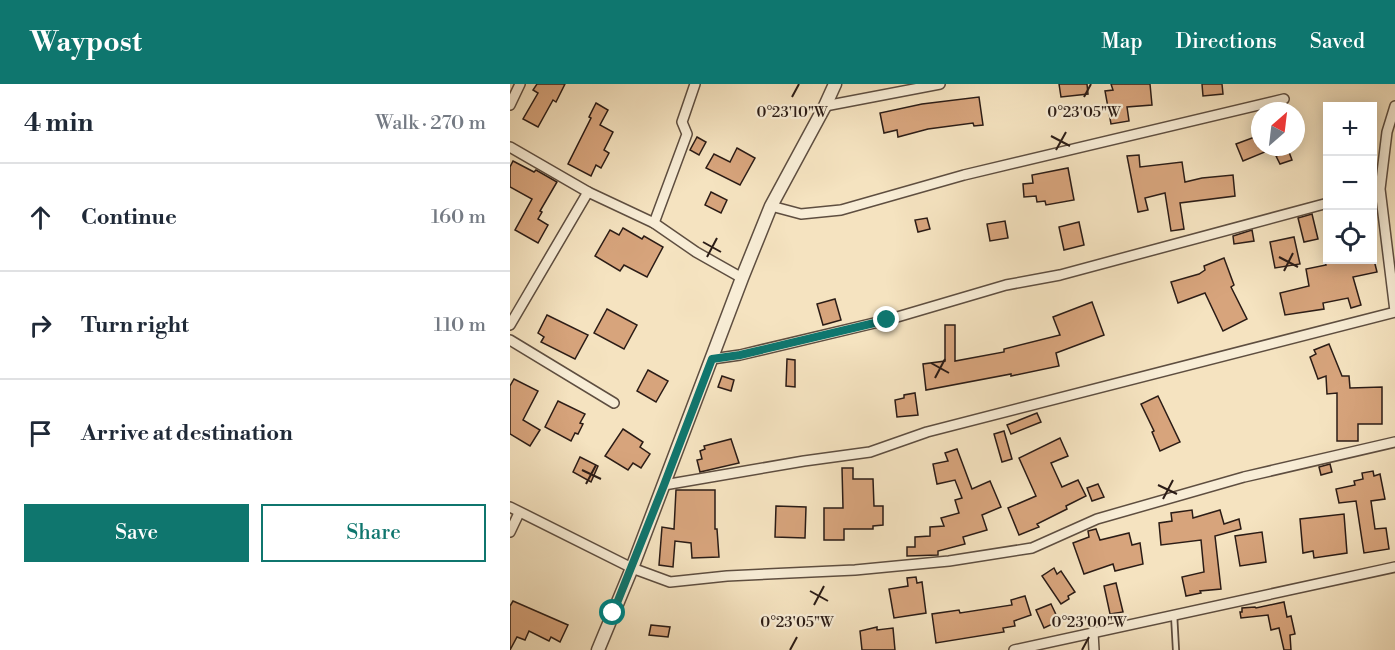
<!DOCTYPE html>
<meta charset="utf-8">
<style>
body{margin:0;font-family:"Libre Bodoni",serif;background:#f6f6f7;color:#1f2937}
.controls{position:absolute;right:18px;top:18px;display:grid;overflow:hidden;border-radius:0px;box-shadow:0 3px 15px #0003}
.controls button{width:54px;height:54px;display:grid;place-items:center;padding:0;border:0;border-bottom:2px solid #e0e1e3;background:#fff;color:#1f2937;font:30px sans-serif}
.compass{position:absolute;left:741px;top:18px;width:54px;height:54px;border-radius:50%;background:#fff;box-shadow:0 3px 15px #0003;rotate:28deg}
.stop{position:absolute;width:18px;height:18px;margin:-14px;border:4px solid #0f766e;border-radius:50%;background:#fff}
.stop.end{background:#0f766e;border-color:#fff;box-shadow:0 2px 6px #0008}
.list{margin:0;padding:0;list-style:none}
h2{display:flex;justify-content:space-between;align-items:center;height:78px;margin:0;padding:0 24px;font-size:26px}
h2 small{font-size:20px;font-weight:400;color:#747a83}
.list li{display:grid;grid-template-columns:39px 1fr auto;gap:18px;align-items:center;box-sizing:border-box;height:108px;padding:0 24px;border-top:2px solid #e0e1e3}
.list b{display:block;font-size:22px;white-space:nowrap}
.list em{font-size:20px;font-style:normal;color:#747a83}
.actions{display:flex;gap:12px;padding:18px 24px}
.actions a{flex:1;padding:14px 0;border:2px solid #0f766e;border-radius:0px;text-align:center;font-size:21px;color:#0f766e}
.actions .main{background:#0f766e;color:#fff}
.icon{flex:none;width:33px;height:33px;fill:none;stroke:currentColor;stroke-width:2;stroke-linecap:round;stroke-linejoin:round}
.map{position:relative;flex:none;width:885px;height:566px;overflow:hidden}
header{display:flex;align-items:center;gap:36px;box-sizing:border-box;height:84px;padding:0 30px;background:#0f766e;color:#fff}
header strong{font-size:28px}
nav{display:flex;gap:33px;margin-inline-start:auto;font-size:21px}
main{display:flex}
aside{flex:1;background:#fff}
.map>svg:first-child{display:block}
.building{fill:#d7a47c;stroke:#2b1c16;stroke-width:1.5}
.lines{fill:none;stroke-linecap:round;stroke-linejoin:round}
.service-casing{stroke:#5e4e40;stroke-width:8}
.minor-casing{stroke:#5e4e40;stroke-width:12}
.tertiary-casing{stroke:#5e4e40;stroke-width:15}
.service{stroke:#f8edd6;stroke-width:4.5}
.minor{stroke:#f8edd6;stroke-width:9}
.tertiary{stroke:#f8edd6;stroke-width:12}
.route{stroke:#0f766e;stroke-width:8}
.ticks{fill:none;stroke:#2b1c16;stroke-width:2}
.ticks-label{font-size:15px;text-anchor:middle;fill:#2b1c16;stroke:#f8edd6;stroke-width:4.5;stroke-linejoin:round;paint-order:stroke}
</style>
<header>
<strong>Waypost</strong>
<nav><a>Map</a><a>Directions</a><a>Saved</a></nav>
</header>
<main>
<aside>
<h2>4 min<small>Walk · 270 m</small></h2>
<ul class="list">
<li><svg class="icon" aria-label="ahead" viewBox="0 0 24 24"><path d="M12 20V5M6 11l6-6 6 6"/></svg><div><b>Continue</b></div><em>160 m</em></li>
<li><svg class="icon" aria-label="right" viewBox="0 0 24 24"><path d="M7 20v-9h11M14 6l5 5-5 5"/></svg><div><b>Turn right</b></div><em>110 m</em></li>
<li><svg class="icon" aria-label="arrive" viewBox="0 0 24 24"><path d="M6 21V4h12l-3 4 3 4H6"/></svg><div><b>Arrive at destination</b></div></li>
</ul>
<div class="actions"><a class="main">Save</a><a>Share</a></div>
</aside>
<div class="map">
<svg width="885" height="566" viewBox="0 0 885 566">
<rect width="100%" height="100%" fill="#f5e3c0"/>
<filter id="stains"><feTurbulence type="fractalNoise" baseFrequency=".00333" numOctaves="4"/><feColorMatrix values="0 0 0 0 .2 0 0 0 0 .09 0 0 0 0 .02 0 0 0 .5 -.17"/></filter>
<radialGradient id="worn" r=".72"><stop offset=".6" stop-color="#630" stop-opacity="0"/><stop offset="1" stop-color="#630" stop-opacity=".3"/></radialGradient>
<g class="building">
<path d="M27 0H55L46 18 43 16 28 43 13 35 28 9 23 6Z"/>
<path d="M549 0H577L578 10 551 13Z"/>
<path d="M601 0H640L642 21 617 23 619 37 601 40 595 7 603 6Z"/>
<path d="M692 0H712L713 10 693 12Z"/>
<path d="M469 13 473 41 464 42 463 39 418 45 388 53 387 46 374 49 370 29 412 20Z"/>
<path d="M86 19 98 26 90 41 103 48 94 66 99 69 91 84 86 81 81 92 58 80 81 34 79 33Z"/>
<path d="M750 51V63H767L733 77 726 60Z"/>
<path d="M187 53 196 58 189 71 180 66Z"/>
<path d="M227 64 245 74 230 101 196 84 204 70 220 78Z"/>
<path d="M779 68 782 76 770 80 766 72Z"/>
<path d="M629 71 630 83 672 78 675 98 692 94 723 91 725 112 670 119 674 145 661 147 655 109 635 114 638 126 628 128 617 72Z"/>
<path d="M3 77 24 88 26 86 47 98 30 127 32 128 28 135 38 141 28 159 5 146 22 115 0 103V83Z"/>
<path d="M558 84 564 116 536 121 535 117 527 118 526 112 514 113 513 100 523 99 522 91Z"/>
<path d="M201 108 217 116 211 129 195 121Z"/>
<path d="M802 130 808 155 794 158 788 134Z"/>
<path d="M417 134 420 145 408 148 405 136Z"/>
<path d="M495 137 498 154 480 157 477 140Z"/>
<path d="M569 138 574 161 554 166 549 143Z"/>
<path d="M113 144 132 155 134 152 153 163 137 193 114 181 110 187 85 172 100 146 109 151Z"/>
<path d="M742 146 744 157 724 160 723 152Z"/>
<path d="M784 153 790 180 765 184 760 158Z"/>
<path d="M714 174 724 201 721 203 737 235 713 247 695 209 668 219 661 198 689 190 695 186 694 182Z"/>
<path d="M814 176H864L867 188 843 193 851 221 841 224 838 214 813 219 814 225 775 231 770 209 799 202 796 185 816 181Z"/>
<path d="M325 215 331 236 313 241 307 220Z"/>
<path d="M582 218 594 251 546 269 549 282 501 292V290L416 306 413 280 435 277V241H445V277L494 268V265L550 251 543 233Z"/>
<path d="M97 225 127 241 114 265 84 249Z"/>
<path d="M37 231 78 251 65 275 31 258 34 253 28 249Z"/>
<path d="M819 260 832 292H839L840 304 872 303V340H848V357H827V309L817 310 816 292 808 295 800 273 806 270 804 266Z"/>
<path d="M277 275 285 276V303L276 302Z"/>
<path d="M138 286 158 297 146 318 127 307Z"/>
<path d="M212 292 224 296 221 307 208 303Z"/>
<path d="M4 295 28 307 13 336 30 346 20 362 0 350V302Z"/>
<path d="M405 309 408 331 387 333 385 316 394 314V311Z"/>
<path d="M648 312 670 358 650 367 642 348 644 347 631 320Z"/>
<path d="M48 317 75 330 70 339 73 340 68 350 65 349 61 357 35 343Z"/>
<path d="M527 329 531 338 501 350 497 341Z"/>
<path d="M113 345 133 358 130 363 140 370 131 384 123 379 118 386 95 372Z"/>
<path d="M494 347 502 375 492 378 484 350Z"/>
<path d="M550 354 558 372 541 379 552 403 568 396 576 412 556 422 557 425 527 440 529 443 509 451 498 424 526 412 509 374Z"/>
<path d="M221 355 229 379 190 388 187 376 192 375 190 367 195 365 194 362Z"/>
<path d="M447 365 462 405 480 397 491 423 472 431 477 446 453 453 455 460 428 467V471L397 472V463H405V453L420 452V443L434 442 431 434 449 429 445 416 452 414 445 396 427 400 423 380 438 377 435 369Z"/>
<path d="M70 373 88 382 81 398 63 388Z"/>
<path d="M820 380 822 388 811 391 809 383Z"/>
<path d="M332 384H343V395H363L364 422H373V441L363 442V445H334V456H314V424H333Z"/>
<path d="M863 387 864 392 870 390 875 415 861 417 865 445 876 444 879 465 854 469 846 417 829 419 826 405 845 401 844 397 853 395 852 389Z"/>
<path d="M588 400 594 413 582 417 577 404Z"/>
<path d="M166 406H205V445H207L209 473 182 474 181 459 165 457 163 483 149 481 152 443 164 445Z"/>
<path d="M266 422 296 423 295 454 265 453Z"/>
<path d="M682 426 683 434 710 426 714 440 729 435 731 445 705 452 711 505 690 507 691 509 676 512 672 493 694 488 691 456 651 461 649 439 662 437 661 429Z"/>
<path d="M834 430 837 469 804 474 803 467 793 469 790 435Z"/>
<path d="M586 445 590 456 619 449 622 461 630 459 633 480 605 487 603 480 574 490 563 459 579 453 578 447Z"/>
<path d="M752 448 756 478 730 482 725 452Z"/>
<path d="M544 484 547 490 551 487 565 508 558 512 559 515 551 520 532 492Z"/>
<path d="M406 493 407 499 412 498 416 529 384 534 379 505 398 502 397 494Z"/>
<path d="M606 499 613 528 600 530 594 502Z"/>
<path d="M515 512 521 531 504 537 505 542 493 544 494 548 426 559 422 530 449 526 450 529 502 521 501 516Z"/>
<path d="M3 517 58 541 50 558 41 553 39 557 19 547 15 556 7 553 0 566V522Z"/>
<path d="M774 518 777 533 781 532 785 550 780 551 781 566H774L769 544 761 546 758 531 731 534 730 528H732V524L745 523 746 524Z"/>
<path d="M541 520 549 537 534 544 526 526Z"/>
<path d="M141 541 160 543 158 553 139 551Z"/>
<path d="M367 543V546L383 544 385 566H352L350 547Z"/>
</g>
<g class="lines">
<defs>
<path id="service" d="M664 530 666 566"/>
<g id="minor">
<path d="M0 21 10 0"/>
<path d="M315 22 430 0"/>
<path d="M885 22 877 48 870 105 885 227"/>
<path d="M0 63 78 108 144 139 186 168 232 194"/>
<path d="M261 122 291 130 331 126 454 91 774 15"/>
<path d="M144 139 177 50 172 38 185 0"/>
<path d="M0 241 78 108"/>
<path d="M0 256 104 319"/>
<path d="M202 275 230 271 377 236 496 201 550 191 818 119"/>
<path d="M154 401 294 377 360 368 417 348 885 228"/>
<path d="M0 423 122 484 160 498 217 492 345 486 439 477 522 464 587 435 734 393 885 358"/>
<path d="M0 448 9 429"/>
<path d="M583 548 584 566"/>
<path d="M504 566 885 483"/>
</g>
<path id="tertiary" d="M88 566 122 484 232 194 261 122 315 22 325 0"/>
</defs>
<use href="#service" class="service-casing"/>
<use href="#minor" class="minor-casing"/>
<use href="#tertiary" class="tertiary-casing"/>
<use href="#service" class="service"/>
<use href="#minor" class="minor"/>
<use href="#tertiary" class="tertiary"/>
</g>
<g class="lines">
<path class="route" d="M103 529 154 401 202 275 230 271 377 236"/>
</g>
<path class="ticks" d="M282 13 289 0M574 13 581 0M541 52 560 62M546 66 556 48M193 158 211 168M197 173 207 154M769 173 788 183M774 187 783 169M421 279 439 289M425 294 435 275M72 386 91 395M76 400 86 381M648 401 667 410M653 415 663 396M300 507 318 517M304 521 314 502M280 566 287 553M572 566 579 553"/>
<g class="ticks-label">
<text x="282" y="33">0°23'10"W</text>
<text x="574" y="33">0°23'05"W</text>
<text x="287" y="543">0°23'05"W</text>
<text x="579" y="543">0°23'00"W</text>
</g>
<rect width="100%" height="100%" filter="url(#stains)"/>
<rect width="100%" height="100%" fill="url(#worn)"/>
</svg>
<div class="controls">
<button>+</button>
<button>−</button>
<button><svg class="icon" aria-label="locate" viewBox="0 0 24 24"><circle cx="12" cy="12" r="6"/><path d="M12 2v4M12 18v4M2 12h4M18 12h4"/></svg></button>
</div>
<svg class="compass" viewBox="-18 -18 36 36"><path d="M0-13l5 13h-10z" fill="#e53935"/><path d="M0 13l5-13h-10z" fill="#747a83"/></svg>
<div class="stop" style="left:103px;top:529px"></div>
<div class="stop end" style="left:377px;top:236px"></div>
</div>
</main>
